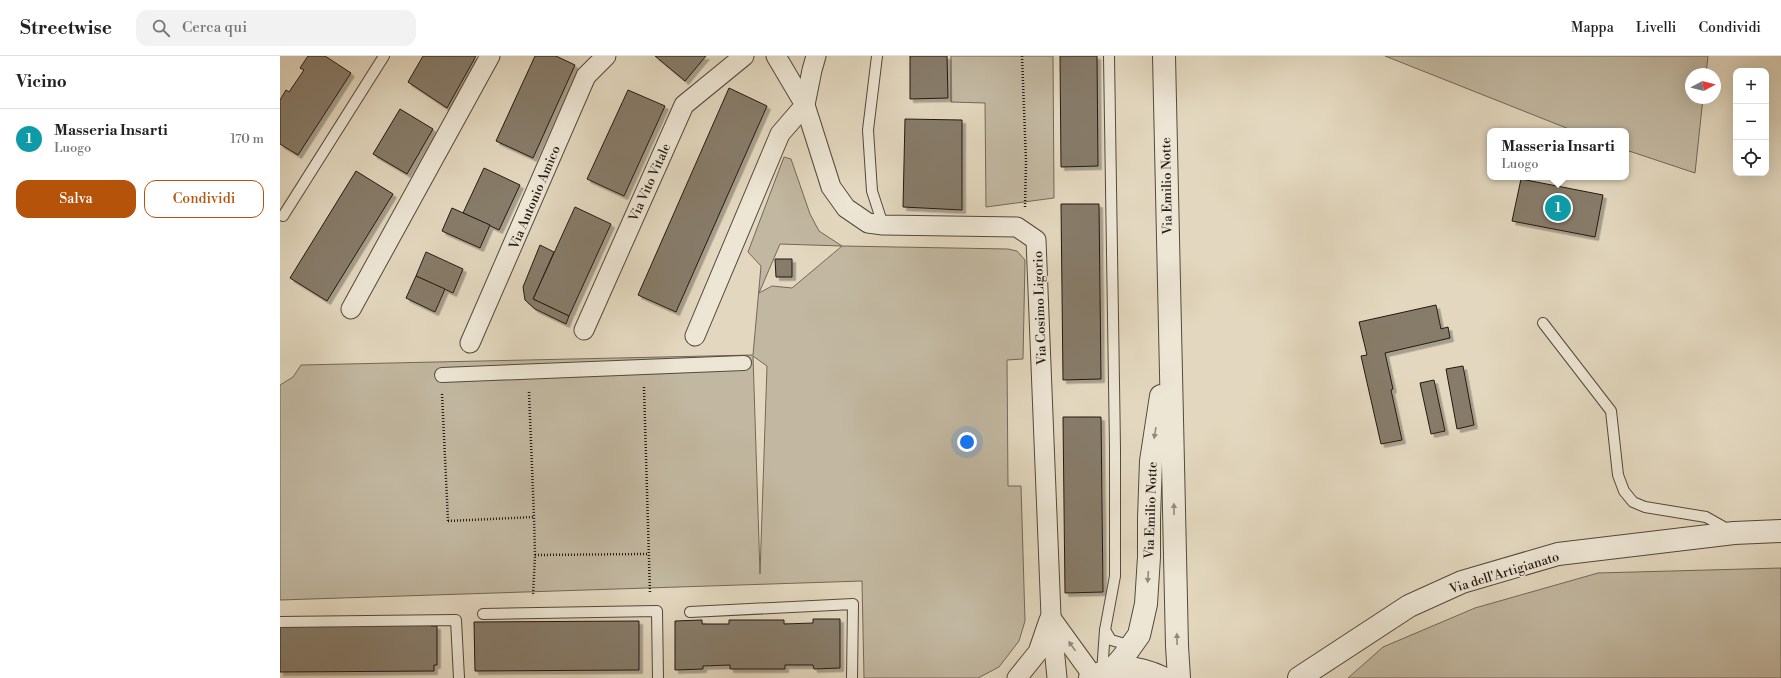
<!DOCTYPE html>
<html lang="it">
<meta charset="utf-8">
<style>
body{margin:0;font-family:"Libre Bodoni",serif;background:#f2f2f2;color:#222}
.controls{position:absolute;right:12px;top:12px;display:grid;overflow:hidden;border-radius:8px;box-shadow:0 4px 16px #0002}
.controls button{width:36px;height:36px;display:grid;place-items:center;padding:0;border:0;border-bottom:1px solid #e0e0e0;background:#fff;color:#222;font:20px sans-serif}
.compass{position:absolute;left:1405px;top:12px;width:36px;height:36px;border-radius:50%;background:#fff;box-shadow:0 4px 16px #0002;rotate:83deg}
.you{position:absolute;left:687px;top:386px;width:14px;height:14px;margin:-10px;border:3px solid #fff;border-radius:50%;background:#1a73e8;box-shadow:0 0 0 6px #1a73e833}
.badge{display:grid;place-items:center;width:26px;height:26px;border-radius:50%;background:#b45309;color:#fff;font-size:13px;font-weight:700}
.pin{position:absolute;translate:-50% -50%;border:2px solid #fff;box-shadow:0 1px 4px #0006}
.popup{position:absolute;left:1207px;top:72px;width:142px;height:52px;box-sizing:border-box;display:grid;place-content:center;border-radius:8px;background:#fff;filter:drop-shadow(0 1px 3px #0005);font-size:13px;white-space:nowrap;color:#767676}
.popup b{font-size:15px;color:#222}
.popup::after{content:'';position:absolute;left:50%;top:100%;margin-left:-8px;border:8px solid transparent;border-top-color:#fff}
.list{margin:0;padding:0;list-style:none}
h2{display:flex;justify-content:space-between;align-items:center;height:52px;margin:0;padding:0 16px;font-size:17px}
h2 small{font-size:13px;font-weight:400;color:#767676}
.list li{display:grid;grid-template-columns:26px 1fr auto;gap:12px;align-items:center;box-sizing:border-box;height:60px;padding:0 16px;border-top:1px solid #e0e0e0}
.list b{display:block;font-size:15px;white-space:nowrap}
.list p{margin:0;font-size:13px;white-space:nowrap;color:#767676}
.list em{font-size:13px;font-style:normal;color:#767676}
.actions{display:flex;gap:8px;padding:12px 16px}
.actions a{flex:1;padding:9px 0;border:1px solid #b45309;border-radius:12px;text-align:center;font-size:14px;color:#b45309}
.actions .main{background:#b45309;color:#fff}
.icon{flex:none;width:22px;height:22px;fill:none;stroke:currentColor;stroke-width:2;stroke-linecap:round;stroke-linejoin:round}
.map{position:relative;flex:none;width:1501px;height:622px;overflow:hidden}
header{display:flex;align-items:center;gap:24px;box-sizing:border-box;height:56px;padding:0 20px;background:#fff;border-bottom:1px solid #e0e0e0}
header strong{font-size:19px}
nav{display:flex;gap:22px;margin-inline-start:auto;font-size:14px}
.search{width:280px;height:36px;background:#f2f2f2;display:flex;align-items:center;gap:10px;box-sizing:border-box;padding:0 14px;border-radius:12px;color:#767676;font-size:15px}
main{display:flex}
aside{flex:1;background:#fff}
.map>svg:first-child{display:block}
.green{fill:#c2b8a1;stroke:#726859;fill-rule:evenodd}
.building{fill:#877c6b;stroke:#231911;filter:url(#shadow)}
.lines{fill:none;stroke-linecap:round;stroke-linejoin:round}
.service-casing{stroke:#53493c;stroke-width:12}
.pedestrian-casing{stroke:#53493c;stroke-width:16}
.minor-casing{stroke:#53493c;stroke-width:21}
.tertiary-casing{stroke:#53493c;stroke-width:24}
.path{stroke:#231911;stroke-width:2.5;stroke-dasharray:1 2;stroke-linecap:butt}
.service{stroke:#ede6d5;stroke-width:10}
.pedestrian{stroke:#ede6d5;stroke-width:14}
.minor{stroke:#ede6d5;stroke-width:19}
.tertiary{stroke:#ede6d5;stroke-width:22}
.oneway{fill:#928a7d}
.labels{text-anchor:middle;stroke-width:3;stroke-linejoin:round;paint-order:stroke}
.street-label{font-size:13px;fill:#231911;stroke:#ede6d5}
</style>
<header>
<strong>Streetwise</strong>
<div class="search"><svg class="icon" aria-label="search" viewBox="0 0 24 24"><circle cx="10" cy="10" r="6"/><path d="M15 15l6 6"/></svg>Cerca qui</div>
<nav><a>Mappa</a><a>Livelli</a><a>Condividi</a></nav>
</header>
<main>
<aside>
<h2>Vicino<small></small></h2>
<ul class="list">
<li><span class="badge" style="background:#0f9aa8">1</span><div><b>Masseria Insarti</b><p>Luogo</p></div><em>170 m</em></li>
</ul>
<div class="actions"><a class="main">Salva</a><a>Condividi</a></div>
</aside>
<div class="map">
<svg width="1501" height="622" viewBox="0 0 1501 622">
<defs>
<filter id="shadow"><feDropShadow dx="3.5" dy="3.5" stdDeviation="0" flood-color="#0004"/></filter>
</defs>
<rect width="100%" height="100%" fill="#e3d8bf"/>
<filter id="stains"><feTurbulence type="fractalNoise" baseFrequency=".005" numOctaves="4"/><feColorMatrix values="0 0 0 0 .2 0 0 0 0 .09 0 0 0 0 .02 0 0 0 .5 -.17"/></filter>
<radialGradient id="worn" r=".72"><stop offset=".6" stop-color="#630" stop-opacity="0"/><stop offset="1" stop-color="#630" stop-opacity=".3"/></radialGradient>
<g class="green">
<path d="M671 0H773L774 142 706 151 705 47 671 46Z"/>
<path d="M1105 0H1428L1426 18H1411V42H1423L1415 117 1346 94V75H1294Z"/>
<path d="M504 101 511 103 530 158 539 175 562 190 728 193 737 195 745 204 743 303 727 304 728 430H741L745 565 739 585 719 611 698 622H584L582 525 0 544V329L13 321 21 309 473 299 481 210 468 196ZM500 188 562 190 512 232 492 230 479 237ZM473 300 487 310 480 518Z"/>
<path d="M1501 512V622H1068L1103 591 1195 552 1318 517Z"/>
</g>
<g class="building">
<path d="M28 0H45L71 17 18 99 0 88V44L6 34 9 36 24 14 20 12Z"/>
<path d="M143 0H196L167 52 128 26Z"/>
<path d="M255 0H276L295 9 253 102 216 85Z"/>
<path d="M375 0H426L405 25Z"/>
<path d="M630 0H667L668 42 630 43Z"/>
<path d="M780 0H817L818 110 781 111Z"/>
<path d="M449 32 487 50 396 256 358 239Z"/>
<path d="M348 34 385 50 344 140 307 123Z"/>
<path d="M120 53 153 73 127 118 93 98Z"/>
<path d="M625 63 682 64V154L623 151Z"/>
<path d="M204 112 240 129 219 174 183 157Z"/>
<path d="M76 115 113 138 47 245 10 222Z"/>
<path d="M1241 123 1323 139 1315 181 1232 165Z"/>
<path d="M781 148H819L821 323 783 324Z"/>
<path d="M295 151 331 168 289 260 253 243Z"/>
<path d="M172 152 210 169 200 192 162 175Z"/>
<path d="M260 189 274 196 253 243 289 260 286 268 255 253 245 244 243 231Z"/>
<path d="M146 196 183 213 173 237 136 220Z"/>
<path d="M495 203H512V221H496Z"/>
<path d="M136 220 165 233 155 256 126 242Z"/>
<path d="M1156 249 1161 273 1168 271 1170 282 1105 297 1113 333 1111 334 1122 384 1101 388 1081 300 1087 299 1079 266Z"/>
<path d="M1183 310 1194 369 1177 373 1166 313Z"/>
<path d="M1154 324 1165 375 1151 378 1140 327Z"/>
<path d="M783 361H821L823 536 785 537Z"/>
<path d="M533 563H560V612L534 613 533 609H505V613H450V609L423 610V613L395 614V565L422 564V568H449V564H504V568L533 567Z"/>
<path d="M151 565V570H157V609H154V615L0 616V568Z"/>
<path d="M359 565V614L195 615 194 566Z"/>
</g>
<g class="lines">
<defs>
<g id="service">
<path d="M597 0 588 74 592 135 603 169"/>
<path d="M3 160 104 0"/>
<path d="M1263 267 1331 355 1338 419 1344 435 1353 446 1365 451 1426 461 1449 474"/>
<path d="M410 556 573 548 572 622"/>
<path d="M203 558 377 555 378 622"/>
<path d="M0 566 176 564 179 622"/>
<path d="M825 574 831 584 852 590"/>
<path d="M822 617 825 574 835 520V392L829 0"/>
</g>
<path id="pedestrian" d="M162 319 464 307"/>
<g id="minor">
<path d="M536 0 532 14 525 49 551 131 566 152 588 167 603 169 737 171 756 184 771 560 777 622"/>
<path d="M71 253 210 0"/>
<path d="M304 274 404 49 464 0"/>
<path d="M415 280 500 78 525 49 496 0"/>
<path d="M190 287 306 20 326 0"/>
<path d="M771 562 813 620"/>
<path d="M737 622 758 596 769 564"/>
</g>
<g id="tertiary">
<path d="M884 0 897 590 899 622"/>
<path d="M831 615 844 600 859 579 866 548 869 501V462L871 405 881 340"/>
<path d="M810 622C836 608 858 610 883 622"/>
<path d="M1019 622 1129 550 1182 526 1278 498 1454 477 1501 475"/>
</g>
</defs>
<use href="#service" class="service-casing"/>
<use href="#pedestrian" class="pedestrian-casing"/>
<use href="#minor" class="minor-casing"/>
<use href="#tertiary" class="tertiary-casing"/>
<g class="path">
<path d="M742 0 746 105 745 151"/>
<path d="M364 331 370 538"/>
<path d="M249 336 254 461"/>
<path d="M162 338 168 465"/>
<path d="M168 465 254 461 255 499 253 540"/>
<path d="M255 499 368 498"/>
</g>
<use href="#service" class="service"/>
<use href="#pedestrian" class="pedestrian"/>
<use href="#minor" class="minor"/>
<use href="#tertiary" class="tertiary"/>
</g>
<defs><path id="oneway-solid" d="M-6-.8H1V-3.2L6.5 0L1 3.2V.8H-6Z"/></defs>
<g class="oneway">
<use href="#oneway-solid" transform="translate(875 377) rotate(99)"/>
<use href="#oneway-solid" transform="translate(894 453) rotate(-91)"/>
<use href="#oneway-solid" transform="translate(868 521) rotate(94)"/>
<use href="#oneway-solid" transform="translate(897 583) rotate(-91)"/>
<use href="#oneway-solid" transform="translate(792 590) rotate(-126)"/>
</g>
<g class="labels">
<g class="street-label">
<text transform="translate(369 126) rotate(-66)" y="5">Via Vito Vitale</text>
<text transform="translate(886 130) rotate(-91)" y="5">Via Emilio Notte</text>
<text transform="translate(254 141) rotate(-67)" y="5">Via Antonio Amico</text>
<text transform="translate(759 252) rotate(-92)" y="5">Via Cosimo Ligorio</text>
<text transform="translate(870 454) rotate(-88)" y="5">Via Emilio Notte</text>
<text transform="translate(1224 516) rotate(-17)" y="5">Via dell'Artigianato</text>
</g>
</g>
<rect width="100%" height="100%" filter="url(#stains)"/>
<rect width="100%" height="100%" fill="url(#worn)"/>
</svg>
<div class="controls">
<button>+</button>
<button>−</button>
<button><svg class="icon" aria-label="locate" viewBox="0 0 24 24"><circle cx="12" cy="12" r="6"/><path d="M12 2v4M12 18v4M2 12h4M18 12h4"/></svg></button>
</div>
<svg class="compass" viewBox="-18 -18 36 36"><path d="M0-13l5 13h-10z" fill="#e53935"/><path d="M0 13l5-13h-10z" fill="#767676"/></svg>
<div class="you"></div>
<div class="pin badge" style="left:1278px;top:152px;background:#0f9aa8">1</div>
<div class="popup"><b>Masseria Insarti</b>Luogo</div>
</div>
</main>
